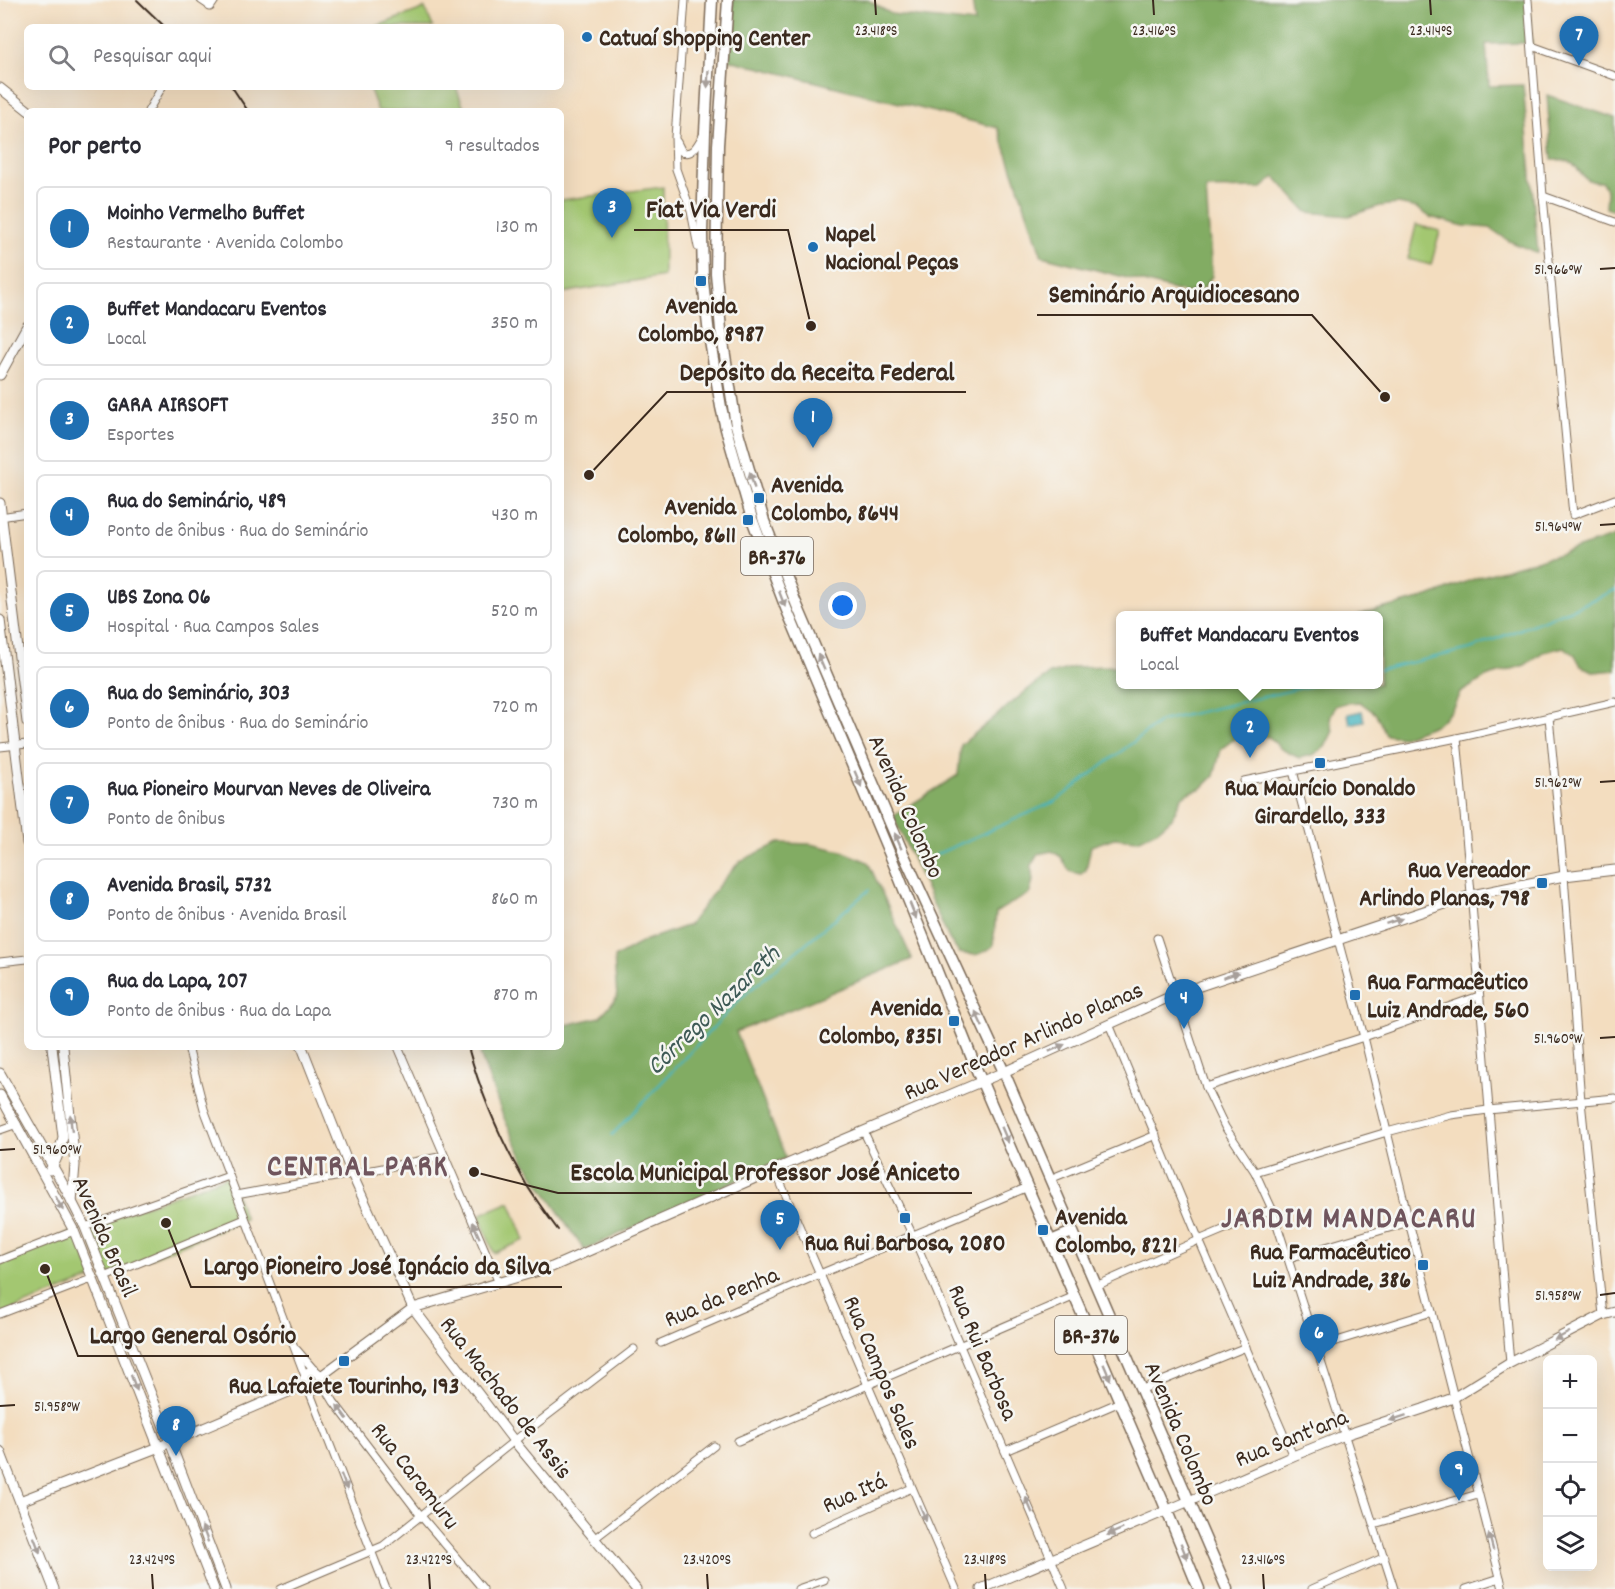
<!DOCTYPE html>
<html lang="pt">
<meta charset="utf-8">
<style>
body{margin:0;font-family:Dekko,sans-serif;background:#f2f2f3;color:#2b2b33}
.controls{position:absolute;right:18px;bottom:18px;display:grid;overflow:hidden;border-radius:9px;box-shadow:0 6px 24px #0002}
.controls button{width:54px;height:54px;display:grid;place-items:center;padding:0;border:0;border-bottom:2px solid #e1e1e2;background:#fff;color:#2b2b33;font:30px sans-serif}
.you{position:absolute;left:843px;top:606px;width:21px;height:21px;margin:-15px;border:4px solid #fff;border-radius:50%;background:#1a73e8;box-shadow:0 0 0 9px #1a73e833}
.badge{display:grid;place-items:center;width:39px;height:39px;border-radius:50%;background:#1f6fb2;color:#fff;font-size:20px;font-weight:700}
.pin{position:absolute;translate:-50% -50px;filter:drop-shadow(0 2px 3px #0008)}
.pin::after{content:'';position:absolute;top:32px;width:21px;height:18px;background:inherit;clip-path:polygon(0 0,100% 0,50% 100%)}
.popup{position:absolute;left:1116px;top:611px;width:267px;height:78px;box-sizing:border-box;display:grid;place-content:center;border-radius:9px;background:#fff;filter:drop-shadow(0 2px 4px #0005);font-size:20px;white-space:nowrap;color:#7c7c81}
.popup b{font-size:22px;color:#2b2b33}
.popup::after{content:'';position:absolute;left:50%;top:100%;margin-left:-12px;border:12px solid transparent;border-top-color:#fff}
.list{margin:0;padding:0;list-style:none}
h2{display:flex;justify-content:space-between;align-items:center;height:78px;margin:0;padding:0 24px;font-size:26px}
h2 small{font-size:20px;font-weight:400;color:#7c7c81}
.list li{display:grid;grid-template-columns:39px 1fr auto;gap:18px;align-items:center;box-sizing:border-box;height:84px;margin:0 12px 12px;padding:0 12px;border:2px solid #e1e1e2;border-radius:9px}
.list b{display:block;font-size:22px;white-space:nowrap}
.list p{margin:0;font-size:20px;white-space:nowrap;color:#7c7c81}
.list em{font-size:20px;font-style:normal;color:#7c7c81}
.icon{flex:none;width:33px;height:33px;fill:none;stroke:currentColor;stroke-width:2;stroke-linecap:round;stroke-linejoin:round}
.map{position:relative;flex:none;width:1615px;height:1589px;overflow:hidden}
.search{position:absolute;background:#fff;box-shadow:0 6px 24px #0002;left:24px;top:24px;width:540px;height:66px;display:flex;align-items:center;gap:15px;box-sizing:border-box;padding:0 21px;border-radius:9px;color:#7c7c81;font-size:22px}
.panel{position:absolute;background:#fff;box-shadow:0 6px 24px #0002;left:24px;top:108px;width:540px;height:942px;border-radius:9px}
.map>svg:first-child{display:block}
.green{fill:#a3c771;stroke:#6f7848;stroke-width:1.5}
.forest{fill:#82ac63;stroke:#5e6b40;stroke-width:1.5}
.water{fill:#44b4be;stroke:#406f6e;stroke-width:1.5}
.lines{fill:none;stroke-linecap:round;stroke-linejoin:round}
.stream{stroke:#44b4be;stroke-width:2}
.street-casing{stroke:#7b6956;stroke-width:9}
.secondary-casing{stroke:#7b6956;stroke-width:11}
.primary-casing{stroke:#7b6956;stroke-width:13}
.street{stroke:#fff;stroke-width:7}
.secondary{stroke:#fff;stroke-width:9}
.primary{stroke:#fff;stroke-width:10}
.rail{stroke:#3b2a1e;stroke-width:2}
.oneway{fill:#a79f9a}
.ticks{fill:none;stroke:#3b2a1e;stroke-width:2}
.poi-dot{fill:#1f6fb2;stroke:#f6f6f2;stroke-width:2}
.labels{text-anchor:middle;stroke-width:5;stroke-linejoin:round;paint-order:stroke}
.shield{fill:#f6f6f2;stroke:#73675e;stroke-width:1.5}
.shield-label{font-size:22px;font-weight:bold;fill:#3b2a1e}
.poi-label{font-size:24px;font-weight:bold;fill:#3b2a1e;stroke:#f6f6f2;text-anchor:start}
.street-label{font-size:24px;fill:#3b2a1e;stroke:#f6f6f2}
.water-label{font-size:26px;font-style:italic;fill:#3e5a56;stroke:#f6f6f2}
.district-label{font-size:30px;font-weight:bold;letter-spacing:1.5px;fill:#70555d;stroke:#f6f6f2}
.ticks-label{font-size:15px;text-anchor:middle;fill:#3b2a1e;stroke:#f6f6f2;stroke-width:5;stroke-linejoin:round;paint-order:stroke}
.leader{fill:none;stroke:#3b2a1e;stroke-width:2}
.callout-dot{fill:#3b2a1e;stroke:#f6f6f2;stroke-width:2}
.callout-label{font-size:26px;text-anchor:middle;font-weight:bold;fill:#3b2a1e;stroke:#f6f6f2;stroke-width:5;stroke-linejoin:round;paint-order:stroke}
</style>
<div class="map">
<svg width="1615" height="1589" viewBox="0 0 1615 1589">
<rect width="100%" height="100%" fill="#f6f6f2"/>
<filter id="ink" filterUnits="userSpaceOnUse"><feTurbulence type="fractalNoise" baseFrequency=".0167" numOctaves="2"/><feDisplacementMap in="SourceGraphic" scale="12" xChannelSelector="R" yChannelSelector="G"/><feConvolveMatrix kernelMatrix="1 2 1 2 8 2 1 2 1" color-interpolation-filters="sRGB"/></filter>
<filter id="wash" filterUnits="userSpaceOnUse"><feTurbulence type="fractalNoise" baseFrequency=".008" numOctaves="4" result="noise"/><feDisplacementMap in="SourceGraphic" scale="24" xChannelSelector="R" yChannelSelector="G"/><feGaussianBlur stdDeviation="1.35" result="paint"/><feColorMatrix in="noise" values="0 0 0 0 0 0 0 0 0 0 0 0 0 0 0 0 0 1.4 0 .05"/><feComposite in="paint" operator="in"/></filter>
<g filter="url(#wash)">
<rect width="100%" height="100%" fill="#f3ddbf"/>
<g class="green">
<path d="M425 8 433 27H375Z"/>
<path d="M369 87H456L464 109 460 111H378Z"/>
<path d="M663 187 664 276 561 293V200Z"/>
<path d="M1416 225 1440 231 1431 265 1408 259Z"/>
<path d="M229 1176 245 1219 105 1277 85 1227Z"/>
<path d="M510 1202 525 1240 494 1253 479 1215Z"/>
<path d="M74 1231 94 1278 0 1314V1260Z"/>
</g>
<g class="forest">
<path d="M733 0H868L891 14 975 23 972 0H1528L1532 46 1524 43 1486 44 1489 86 1523 85 1538 253 1509 241 1490 228 1464 226 1430 217 1417 208 1398 204 1380 206 1349 216 1307 212 1275 177 1262 188 1206 189 1212 276 1204 288 1186 293 1042 256 998 128 729 60Z"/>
<path d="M1547 95 1615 118V211L1606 208 1607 191 1602 182C1578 183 1584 168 1568 161 1564 160 1557 160 1552 160Z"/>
<path d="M1615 536V670L1595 672 1581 666 1575 655 1564 647 1543 652 1525 665 1486 677 1460 693 1451 711 1437 724 1403 737 1386 735 1376 714 1360 702 1345 703 1335 706 1330 719 1333 731 1325 747 1313 755 1299 758 1281 749 1269 737 1249 734 1233 740 1221 749 1214 776 1202 788 1188 793 1181 798 1172 818 1158 830 1138 840 1114 838 1091 846 1086 870 1081 874C1064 872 1069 867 1061 857 1060 856 1053 852 1052 851L1038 854 1031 866 1033 880 1030 893C1019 901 1007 904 996 913L993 946C981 956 975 956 959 953L949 939 893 816 958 775 961 745 1031 687 1050 674 1075 667 1115 666 1121 667V684H1379V616L1358 615 1428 597 1479 577 1567 552Z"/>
<path d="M779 843 810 844 842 851 868 862 912 959 736 1032 786 1158 584 1250 525 1162 503 1116 480 1054 492 1047H561V1026L600 1017 617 997 614 958 644 941 689 925 719 885 740 861Z"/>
</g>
<path class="water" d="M1362 711 1364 721 1350 724 1348 714Z"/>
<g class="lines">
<g class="stream">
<path d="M1379 670 1470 649 1577 607 1615 590"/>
<path d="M937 854 1056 801 1161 721 1318 684"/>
<path d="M612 1135 742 997 869 890"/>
</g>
</g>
</g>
<g filter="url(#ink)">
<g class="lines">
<defs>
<g id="street">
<path d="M201 0 210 6"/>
<path d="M685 0 675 137 676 169 691 211 698 247"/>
<path d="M1528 0 1543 196 1573 515 1615 499"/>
<path d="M1532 46 1615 76"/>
<path d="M148 111 162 87"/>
<path d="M677 142 682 152C694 156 698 143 704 134"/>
<path d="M1543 196 1615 222"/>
<path d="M0 517 27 513"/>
<path d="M1549 717 1564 876 1581 1101 1603 1315"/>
<path d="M1457 738C1477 946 1492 1155 1510 1363"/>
<path d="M0 747 27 744"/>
<path d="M1293 771 1364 1037 1409 1222 1503 1589"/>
<path d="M1244 781 1457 738 1615 702"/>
<path d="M1157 938 1206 1087 1225 1127 1255 1172 1272 1209 1394 1589"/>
<path d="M0 962 27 959"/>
<path d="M1109 1024 1199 1240 1293 1456"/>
<path d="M188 1047 204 1109 305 1376"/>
<path d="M398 1047 499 1283"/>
<path d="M1206 1087 1364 1037 1479 996"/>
<path d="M0 1130 17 1124"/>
<path d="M864 1132 913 1236 1064 1589"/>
<path d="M775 1170 956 1589"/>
<path d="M1255 1172 1387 1132 1451 1115 1488 1110 1615 1098"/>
<path d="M1050 1179 1156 1135"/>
<path d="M236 1195 352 1174 444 1156"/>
<path d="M85 1227 229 1176"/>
<path d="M1289 1258 1409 1222"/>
<path d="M0 1260 74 1231"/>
<path d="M105 1277 245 1219"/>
<path d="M1096 1286 1199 1240 1272 1209"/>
<path d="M0 1314 94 1278"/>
<path d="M661 1343 820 1274 1028 1187"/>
<path d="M1317 1347 1432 1312"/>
<path d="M297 1350 315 1371"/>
<path d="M322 1382 334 1402 421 1516 483 1589"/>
<path d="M308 1388 386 1589"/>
<path d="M1140 1390 1246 1347"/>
<path d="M738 1441 1075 1296"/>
<path d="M1005 1451 1120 1402"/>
<path d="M1374 1524 1478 1494"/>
<path d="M812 1533 912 1488"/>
<path d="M595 1538 714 1446"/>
<path d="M281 1589 383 1546 514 1441 634 1349"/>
<path d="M798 1589 824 1580"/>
<path d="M1312 1589 1385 1557"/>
<path d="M1466 1589 1500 1578"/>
</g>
<g id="secondary">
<path d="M210 6 214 0"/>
<path d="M0 88 29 111"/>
<path d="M0 375 27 326"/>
<path d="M0 503 27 722"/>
<path d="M0 620 27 843"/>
<path d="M63 1047 75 1165 72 1202"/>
<path d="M302 1047 352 1174 413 1308 514 1441 636 1589"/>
<path d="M0 1073 64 1186 85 1227 170 1442 226 1589"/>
<path d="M0 1095 74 1231 214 1589"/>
<path d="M50 1170C57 1161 60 1149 63 1137L52 1047"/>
<path d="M321 1376 413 1308 552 1267 833 1144 1004 1072 1176 994 1472 895 1564 876 1615 870"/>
<path d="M305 1385 304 1379 309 1372 315 1371 321 1376"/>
<path d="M305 1385 310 1389H316L322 1382 321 1376"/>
<path d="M0 1451 54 1589"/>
<path d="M20 1501 159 1447 305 1385"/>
<path d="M981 1589 1201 1496 1293 1456 1345 1435 1423 1409 1453 1398 1510 1363 1564 1335 1603 1315 1615 1312"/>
</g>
<g id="primary">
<path d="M712 0 705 132 702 234 703 281 709 335 721 407 726 429 752 519 786 608 891 857 978 1073 1162 1499 1199 1589"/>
<path d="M728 0 718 145 716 273 721 330 736 425 764 521 796 603 903 853 1004 1072 1227 1589"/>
<path d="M1051 1241 1072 1232"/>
</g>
</defs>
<use href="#street" class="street-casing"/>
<use href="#secondary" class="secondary-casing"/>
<use href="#primary" class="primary-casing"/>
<use href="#street" class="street"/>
<use href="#secondary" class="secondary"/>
<use href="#primary" class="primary"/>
<g class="rail">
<path d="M137 0 165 27"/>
<path d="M232 87 248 111"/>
<path d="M468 1047C481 1094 501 1141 526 1184 536 1200 547 1215 558 1230"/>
</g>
</g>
<defs><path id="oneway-solid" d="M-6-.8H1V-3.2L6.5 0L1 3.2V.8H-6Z" transform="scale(1.5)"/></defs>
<g class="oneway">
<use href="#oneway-solid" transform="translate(708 79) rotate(93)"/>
<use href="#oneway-solid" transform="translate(752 480) rotate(-106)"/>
<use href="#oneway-solid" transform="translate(782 599) rotate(69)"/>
<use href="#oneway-solid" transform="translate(821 662) rotate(-113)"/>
<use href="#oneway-solid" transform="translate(858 779) rotate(67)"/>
<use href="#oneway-solid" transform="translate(898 841) rotate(-113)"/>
<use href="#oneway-solid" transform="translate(913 911) rotate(68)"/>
<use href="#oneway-solid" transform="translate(1394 921) rotate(-18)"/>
<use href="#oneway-solid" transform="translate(1231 975) rotate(-18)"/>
<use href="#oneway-solid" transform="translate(979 1019) rotate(-115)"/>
<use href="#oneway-solid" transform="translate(1057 1048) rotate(-24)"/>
<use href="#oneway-solid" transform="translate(71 1123) rotate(-96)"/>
<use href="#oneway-solid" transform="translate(1005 1135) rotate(67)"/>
<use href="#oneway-solid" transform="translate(59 1203) rotate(62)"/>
<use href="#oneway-solid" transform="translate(476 1230) rotate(-114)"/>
<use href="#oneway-solid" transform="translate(1562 1336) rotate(152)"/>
<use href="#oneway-solid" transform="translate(1107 1372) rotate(67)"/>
<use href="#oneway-solid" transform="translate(134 1383) rotate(69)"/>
<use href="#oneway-solid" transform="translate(342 1412) rotate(-127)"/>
<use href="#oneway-solid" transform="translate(1398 1418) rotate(162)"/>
<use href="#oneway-solid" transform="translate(344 1482) rotate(69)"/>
<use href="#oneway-solid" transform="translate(1029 1505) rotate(-113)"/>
<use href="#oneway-solid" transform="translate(923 1513) rotate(67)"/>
<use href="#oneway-solid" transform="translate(1115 1532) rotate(157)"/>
<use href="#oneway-solid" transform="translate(205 1534) rotate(-111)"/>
<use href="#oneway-solid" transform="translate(1491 1542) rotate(-105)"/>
<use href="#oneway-solid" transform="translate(37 1545) rotate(69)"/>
<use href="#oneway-solid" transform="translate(1184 1551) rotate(68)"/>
</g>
</g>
<path class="ticks" d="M875 0 876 15M1153 0 1154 15M1430 0 1431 15M1600 269 1615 268M1600 525 1615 524M1600 782 1615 781M1600 1038 1615 1037M0 1150 15 1149M1600 1295 1615 1293M0 1406 15 1405M152 1574 153 1589M429 1574 430 1589M707 1574 708 1589M985 1574 986 1589M1263 1574 1264 1589"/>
<g class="poi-dot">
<circle cx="587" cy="37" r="6"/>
<circle cx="813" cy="247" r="6"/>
<rect x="695" y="275" width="12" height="12" rx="3"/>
<rect x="753" y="492" width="12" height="12" rx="3"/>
<rect x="742" y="514" width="12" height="12" rx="3"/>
<rect x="1314" y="757" width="12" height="12" rx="3"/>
<rect x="1536" y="877" width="12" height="12" rx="3"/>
<rect x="1349" y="989" width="12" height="12" rx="3"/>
<rect x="948" y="1015" width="12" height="12" rx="3"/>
<rect x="899" y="1212" width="12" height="12" rx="3"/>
<rect x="1037" y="1224" width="12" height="12" rx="3"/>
<rect x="1417" y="1259" width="12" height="12" rx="3"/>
<rect x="338" y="1355" width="12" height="12" rx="3"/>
</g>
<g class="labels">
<g class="shield">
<rect x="741" y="537" width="72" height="38" rx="4.5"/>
<rect x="1055" y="1316" width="72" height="38" rx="4.5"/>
</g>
<g class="shield-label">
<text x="777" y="564">BR-376</text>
<text x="1091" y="1343">BR-376</text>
</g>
<g class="poi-label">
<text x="599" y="45">Catuaí Shopping Center</text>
<text x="825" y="241">Napel<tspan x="825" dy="28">Nacional Peças</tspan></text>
<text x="701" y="313" text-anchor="middle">Avenida<tspan x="701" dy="28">Colombo, 8987</tspan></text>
<text x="771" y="492">Avenida<tspan x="771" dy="28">Colombo, 8644</tspan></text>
<text x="736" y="514" text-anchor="end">Avenida<tspan x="736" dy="28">Colombo, 8611</tspan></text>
<text x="1320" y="795" text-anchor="middle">Rua Maurício Donaldo<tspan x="1320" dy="28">Girardello, 333</tspan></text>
<text x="1530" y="877" text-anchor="end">Rua Vereador<tspan x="1530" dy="28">Arlindo Planas, 798</tspan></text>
<text x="1367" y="989">Rua Farmacêutico<tspan x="1367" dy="28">Luiz Andrade, 560</tspan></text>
<text x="942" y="1015" text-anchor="end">Avenida<tspan x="942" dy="28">Colombo, 8351</tspan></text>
<text x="1055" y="1224">Avenida<tspan x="1055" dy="28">Colombo, 8221</tspan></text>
<text x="905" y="1250" text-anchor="middle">Rua Rui Barbosa, 2080</text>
<text x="1411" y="1259" text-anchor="end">Rua Farmacêutico<tspan x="1411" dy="28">Luiz Andrade, 386</tspan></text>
<text x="344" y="1393" text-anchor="middle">Rua Lafaiete Tourinho, 193</text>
</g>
<g class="street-label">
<text transform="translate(907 806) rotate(66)" y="8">Avenida Colombo</text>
<text transform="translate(1023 1040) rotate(-24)" y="8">Rua Vereador Arlindo Planas</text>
<text transform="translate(106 1236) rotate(66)" y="8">Avenida Brasil</text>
<text transform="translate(721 1296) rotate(-23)" y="8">Rua da Penha</text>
<text transform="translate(984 1352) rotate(67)" y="8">Rua Rui Barbosa</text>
<text transform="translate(883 1372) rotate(67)" y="8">Rua Campos Sales</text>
<text transform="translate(507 1397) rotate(52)" y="8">Rua Machado de Assis</text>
<text transform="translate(1182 1433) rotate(67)" y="8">Avenida Colombo</text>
<text transform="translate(1291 1437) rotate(-22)" y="8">Rua Sant'ana</text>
<text transform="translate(416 1475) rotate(52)" y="8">Rua Caramuru</text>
<text transform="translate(854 1492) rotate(-24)" y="8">Rua Itá</text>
</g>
<g class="water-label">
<text transform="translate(712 1009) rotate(-44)" y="9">Córrego Nazareth</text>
</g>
<g class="district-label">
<text x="358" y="1175">CENTRAL PARK</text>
<text x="1349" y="1227">JARDIM MANDACARU</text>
</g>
</g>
<g class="ticks-label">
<text x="876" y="35">23.418°S</text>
<text x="1154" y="35">23.416°S</text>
<text x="1431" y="35">23.414°S</text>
<text x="1558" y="274">51.966°W</text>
<text x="1558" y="531">51.964°W</text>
<text x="1558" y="787">51.962°W</text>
<text x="1558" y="1043">51.960°W</text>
<text x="57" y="1154">51.960°W</text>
<text x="1558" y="1300">51.958°W</text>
<text x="57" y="1411">51.958°W</text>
<text x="152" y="1564">23.424°S</text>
<text x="429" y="1564">23.422°S</text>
<text x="707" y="1564">23.420°S</text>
<text x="985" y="1564">23.418°S</text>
<text x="1263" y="1564">23.416°S</text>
</g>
<path class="leader" d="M811 326L788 230H634M1385 397L1312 315H1037M589 475L667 392H966M474 1172L558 1193H972M166 1223L191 1287H562M45 1269L78 1356H309"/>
<g class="callout-dot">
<circle cx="811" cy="326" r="6"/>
<circle cx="1385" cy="397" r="6"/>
<circle cx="589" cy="475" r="6"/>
<circle cx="474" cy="1172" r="6"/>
<circle cx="166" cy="1223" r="6"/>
<circle cx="45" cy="1269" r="6"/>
</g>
<g class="callout-label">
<text x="711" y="217">Fiat Via Verdi</text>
<text x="1174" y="302">Seminário Arquidiocesano</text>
<text x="817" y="380">Depósito da Receita Federal</text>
<text x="765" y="1180">Escola Municipal Professor José Aniceto</text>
<text x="377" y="1274">Largo Pioneiro José Ignácio da Silva</text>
<text x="193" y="1343">Largo General Osório</text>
</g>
</svg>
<div class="controls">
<button>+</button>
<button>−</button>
<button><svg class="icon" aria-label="locate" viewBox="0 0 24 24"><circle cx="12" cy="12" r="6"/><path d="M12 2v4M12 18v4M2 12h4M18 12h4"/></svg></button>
<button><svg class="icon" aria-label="layers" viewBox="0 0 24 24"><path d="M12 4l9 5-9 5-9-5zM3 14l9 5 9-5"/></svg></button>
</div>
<div class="you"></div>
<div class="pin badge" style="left:813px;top:448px">1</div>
<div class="pin badge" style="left:1250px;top:758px">2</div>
<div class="popup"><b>Buffet Mandacaru Eventos</b>Local</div>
<div class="pin badge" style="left:612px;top:238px">3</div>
<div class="pin badge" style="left:1184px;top:1029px">4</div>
<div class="pin badge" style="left:780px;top:1250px">5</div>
<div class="pin badge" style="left:1319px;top:1364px">6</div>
<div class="pin badge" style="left:1579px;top:66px">7</div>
<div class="pin badge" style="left:176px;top:1456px">8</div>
<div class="pin badge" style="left:1459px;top:1501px">9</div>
<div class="search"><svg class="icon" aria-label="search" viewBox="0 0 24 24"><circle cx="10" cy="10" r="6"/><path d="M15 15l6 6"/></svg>Pesquisar aqui</div>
<section class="panel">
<h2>Por perto<small>9 resultados</small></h2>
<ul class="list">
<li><span class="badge">1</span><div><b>Moinho Vermelho Buffet</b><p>Restaurante · Avenida Colombo</p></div><em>130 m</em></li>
<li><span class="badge">2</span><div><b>Buffet Mandacaru Eventos</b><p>Local</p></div><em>350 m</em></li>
<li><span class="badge">3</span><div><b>GARA AIRSOFT</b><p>Esportes</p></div><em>350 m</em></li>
<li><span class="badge">4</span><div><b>Rua do Seminário, 489</b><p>Ponto de ônibus · Rua do Seminário</p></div><em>430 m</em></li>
<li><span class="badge">5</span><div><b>UBS Zona 06</b><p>Hospital · Rua Campos Sales</p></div><em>520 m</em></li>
<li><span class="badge">6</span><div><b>Rua do Seminário, 303</b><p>Ponto de ônibus · Rua do Seminário</p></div><em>720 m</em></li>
<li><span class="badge">7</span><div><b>Rua Pioneiro Mourvan Neves de Oliveira</b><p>Ponto de ônibus</p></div><em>730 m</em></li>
<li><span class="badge">8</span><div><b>Avenida Brasil, 5732</b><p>Ponto de ônibus · Avenida Brasil</p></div><em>860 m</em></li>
<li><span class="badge">9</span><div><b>Rua da Lapa, 207</b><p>Ponto de ônibus · Rua da Lapa</p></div><em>870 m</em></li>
</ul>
</section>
</div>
